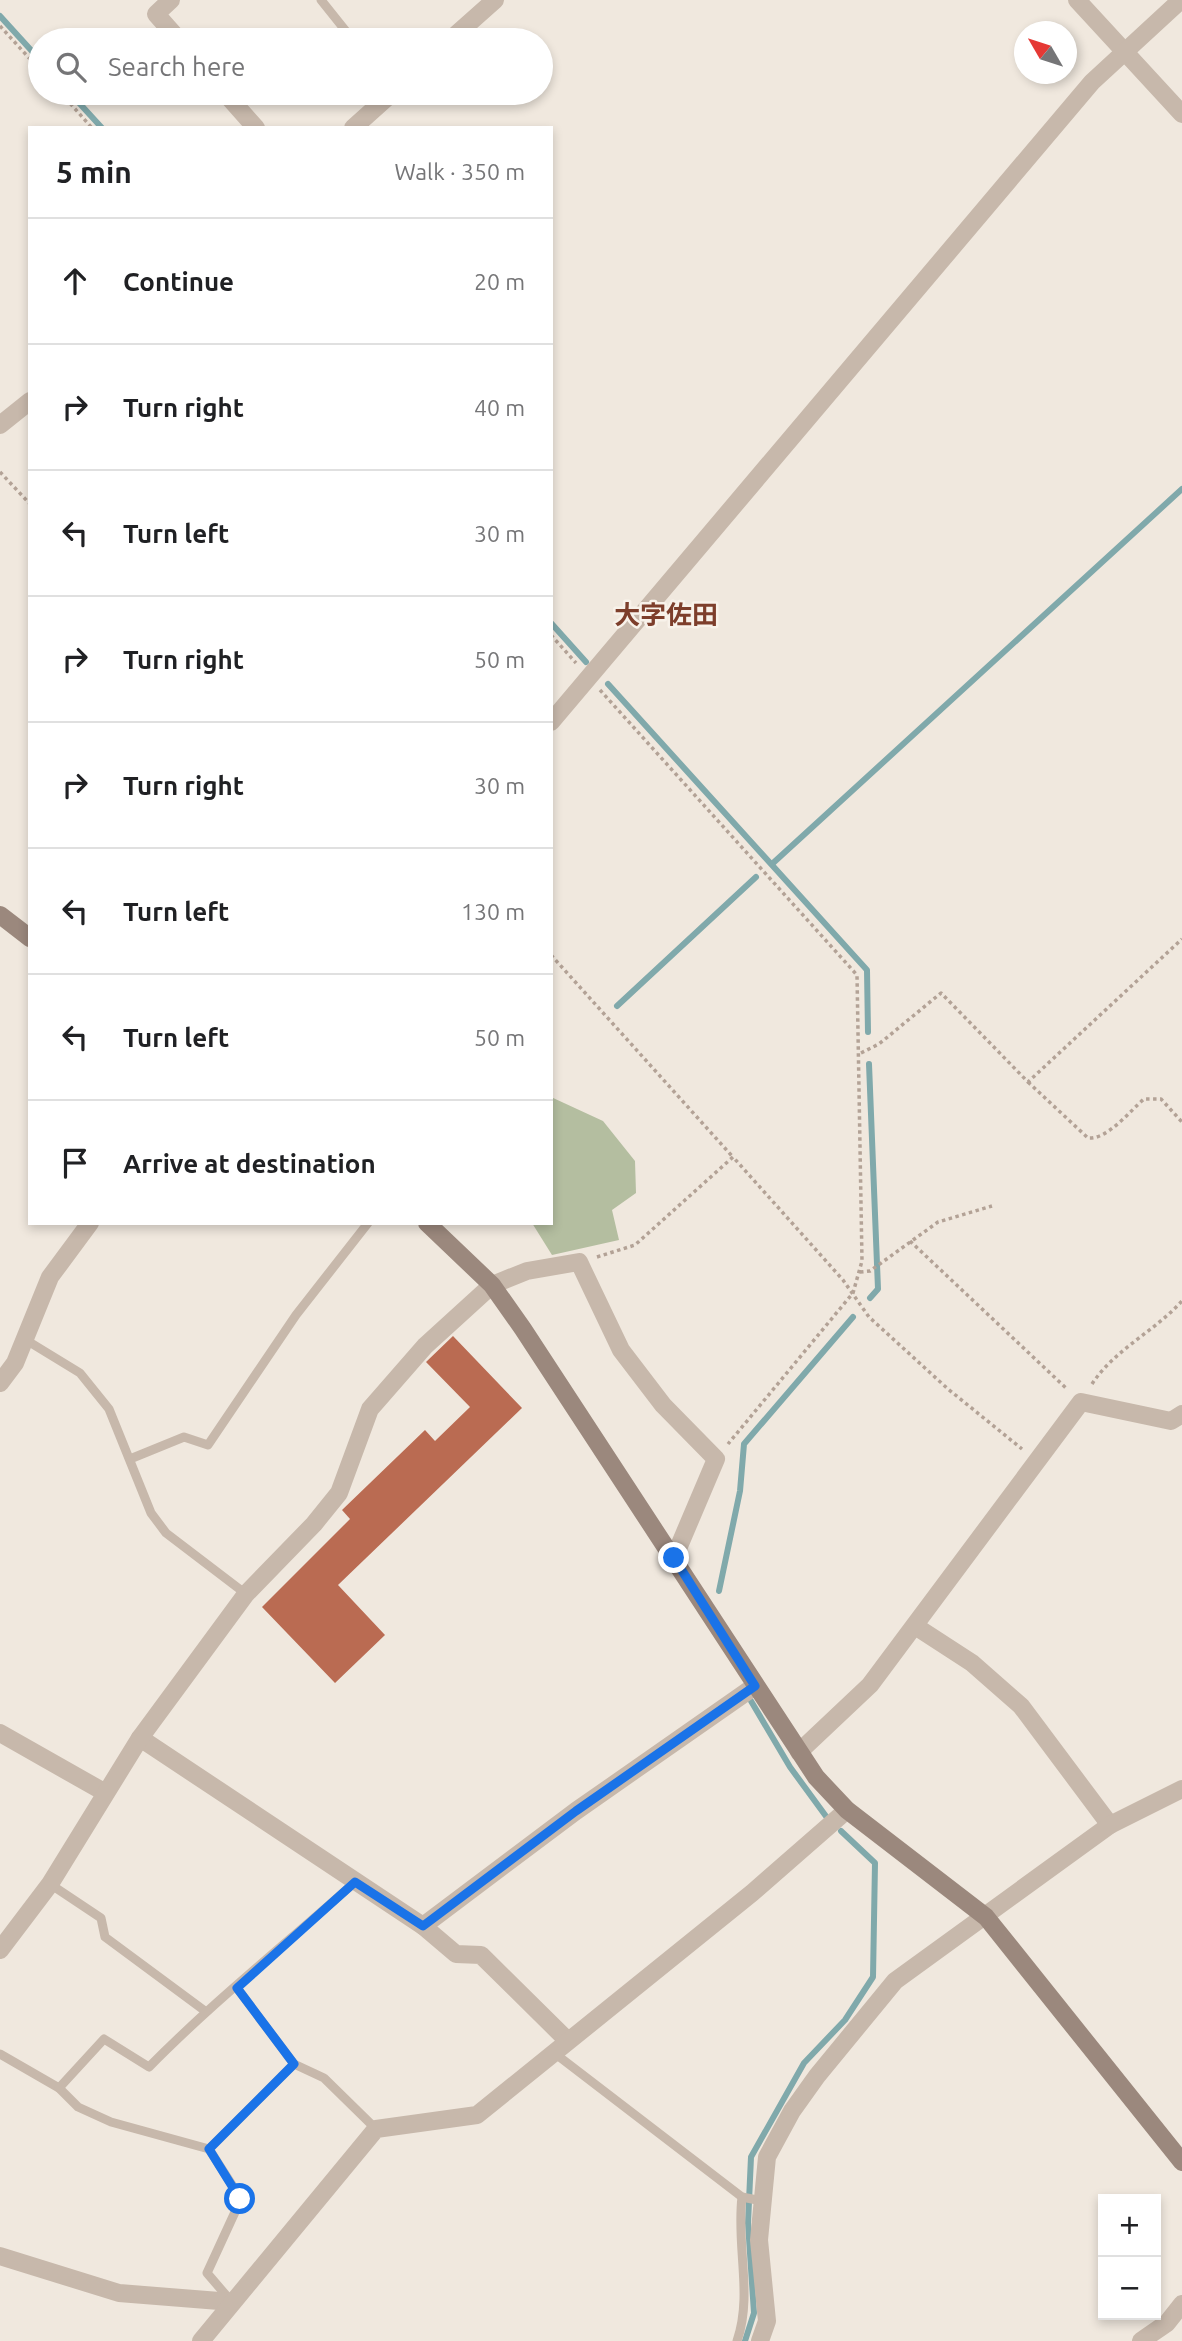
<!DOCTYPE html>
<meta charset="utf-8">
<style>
body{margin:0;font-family:Ubuntu,"Noto Sans JP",sans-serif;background:#f6f6f6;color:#202124}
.controls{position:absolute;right:21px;bottom:21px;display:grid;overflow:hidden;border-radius:0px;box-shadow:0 4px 10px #0003}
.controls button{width:63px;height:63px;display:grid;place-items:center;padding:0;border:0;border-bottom:2px solid #e0e0e0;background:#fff;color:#202124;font:35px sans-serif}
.compass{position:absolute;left:1014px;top:21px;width:63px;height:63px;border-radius:50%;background:#fff;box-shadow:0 4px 10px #0003;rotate:309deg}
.stop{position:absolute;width:21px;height:21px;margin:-16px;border:5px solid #1a73e8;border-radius:50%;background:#fff}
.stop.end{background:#1a73e8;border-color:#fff;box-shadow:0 2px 7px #0008}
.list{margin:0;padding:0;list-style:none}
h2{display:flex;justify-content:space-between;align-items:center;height:91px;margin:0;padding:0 28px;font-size:30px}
h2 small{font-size:23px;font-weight:400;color:#757577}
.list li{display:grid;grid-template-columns:46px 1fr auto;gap:21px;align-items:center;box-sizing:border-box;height:126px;padding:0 28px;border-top:2px solid #e0e0e0}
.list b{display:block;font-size:26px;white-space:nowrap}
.list em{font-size:23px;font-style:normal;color:#757577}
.icon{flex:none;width:38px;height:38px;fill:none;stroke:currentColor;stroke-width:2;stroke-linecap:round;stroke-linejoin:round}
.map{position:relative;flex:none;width:1182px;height:2341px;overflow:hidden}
.search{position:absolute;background:#fff;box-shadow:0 4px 10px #0003;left:28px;top:28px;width:525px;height:77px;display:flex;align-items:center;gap:18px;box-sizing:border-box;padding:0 24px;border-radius:38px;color:#757577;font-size:26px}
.panel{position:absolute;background:#fff;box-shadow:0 4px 10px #0003;left:28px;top:126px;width:525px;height:1099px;border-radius:0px}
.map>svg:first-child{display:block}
.green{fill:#b4bea0}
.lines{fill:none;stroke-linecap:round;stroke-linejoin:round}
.stream{stroke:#80a9ab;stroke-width:6}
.building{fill:#ba6b52}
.path{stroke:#b3a296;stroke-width:3.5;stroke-dasharray:3.5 3.5;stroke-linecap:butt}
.service{stroke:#c7b8ab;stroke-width:9}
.minor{stroke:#c7b8ab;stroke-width:18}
.tertiary{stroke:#c7b8ab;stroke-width:18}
.secondary{stroke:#9b887d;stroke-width:18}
.route{stroke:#1a73e8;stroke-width:9}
.labels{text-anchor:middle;stroke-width:5;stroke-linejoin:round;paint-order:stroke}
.quarter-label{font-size:26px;font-weight:bold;fill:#7d3e2b;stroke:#f8f2ea}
</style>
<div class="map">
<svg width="1182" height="2341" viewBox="0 0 1182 2341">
<rect width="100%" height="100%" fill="#f0e8de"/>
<path class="green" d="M551 1097 603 1121 635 1161 636 1193 612 1210 619 1240 552 1255 532 1223H551Z"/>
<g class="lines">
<g class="stream">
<path d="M0 16 40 60"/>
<path d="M70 93 102 128"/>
<path d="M551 623 586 662"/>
<path d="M608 684 867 970 868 1032"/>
<path d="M772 864 1182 489"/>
<path d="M617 1006 756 877"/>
<path d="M869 1064 878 1289 870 1298"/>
<path d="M719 1591 740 1491 744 1444 853 1317"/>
<path d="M751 1701 790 1767 828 1819"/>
<path d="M745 2341 754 2313 748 2223 751 2157 804 2063 845 2020 873 1977 875 1863 841 1831"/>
</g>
</g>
<path class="building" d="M453 1336 522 1408 338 1585 385 1635 335 1683 262 1607 350 1519 342 1510 425 1430 435 1441 470 1407 426 1362Z"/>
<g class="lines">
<g class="path">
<path d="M0 26 40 70"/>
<path d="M61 93 92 128"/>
<path d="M0 472 30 504"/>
<path d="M551 635 576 663"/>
<path d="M600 690 857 975 862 1261 853 1293 728 1444"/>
<path d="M551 955 732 1156"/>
<path d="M861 1053 879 1044 941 993 1028 1082 1182 939"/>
<path d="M1028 1082 1088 1138C1107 1140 1130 1111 1144 1099H1161L1182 1122"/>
<path d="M910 1241 1067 1389"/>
<path d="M597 1257 635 1245 733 1157 843 1280 869 1317 948 1389 1022 1449"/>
<path d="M860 1272 870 1271 938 1222 992 1206"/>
<path d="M1092 1384C1114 1350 1155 1331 1182 1301"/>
</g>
<g class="service">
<path d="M321 0 353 40"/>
<path d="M26 1340 80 1373 109 1409 151 1513 166 1533 246 1594"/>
<path d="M130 1459 184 1437 208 1445 296 1315 368 1223"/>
<path d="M50 1884 101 1918 105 1937 205 2011"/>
<path d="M237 1988 294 2064"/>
<path d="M553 2052 742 2197 762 2201"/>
<path d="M0 2054 59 2088 78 2107 111 2122 209 2149 241 2199 207 2273 231 2301"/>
<path d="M59 2088 104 2039 149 2067C214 2001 286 1944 355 1882"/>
<path d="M209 2149 294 2064 324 2078 376 2129"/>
<path d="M737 2341C753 2295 736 2246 742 2197"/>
</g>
<g class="minor">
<path d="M171 0 156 14 179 40"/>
<path d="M1077 0 1182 114"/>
<path d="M225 93 256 128"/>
<path d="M551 722 1092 82 1181 0"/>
<path d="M0 1383 15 1363 50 1277 90 1223"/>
<path d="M915 1626 972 1663 1021 1706 1110 1825"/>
<path d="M0 1733 104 1792"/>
<path d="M140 1738 423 1926 576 1811 755 1686"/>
<path d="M799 1752 870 1685 1081 1402 1171 1421 1182 1414"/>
<path d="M423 1926 456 1954 481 1955 567 2040"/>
<path d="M0 1950 50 1884 140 1738 246 1594 314 1524 339 1493 370 1409 425 1346 492 1285 527 1271 579 1262 621 1350 663 1405 716 1459 674 1558"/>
<path d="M0 2256 119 2293 232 2302"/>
<path d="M201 2341 376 2129 477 2115 752 1893 847 1810"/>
<path d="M760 2341 767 2321 759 2240 767 2157 792 2111 817 2076 895 1981 1110 1825 1182 1789"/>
<path d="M1141 2341 1167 2323 1182 2304"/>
</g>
<g class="tertiary">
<path d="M450 40 495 0"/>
<path d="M353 128 392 93"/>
<path d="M0 425 30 401"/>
</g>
<g class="secondary">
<path d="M0 915 30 938"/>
<path d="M427 1223 492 1285 523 1329 816 1777 847 1810 986 1917 1182 2162"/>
</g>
</g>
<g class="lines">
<path class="route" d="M240 2199 209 2149 294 2064 237 1988 355 1882 423 1926 576 1811 755 1686 674 1558"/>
</g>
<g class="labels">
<g class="quarter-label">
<text x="666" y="624">大字佐田</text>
</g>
</g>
</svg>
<div class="controls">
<button>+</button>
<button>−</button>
</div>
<svg class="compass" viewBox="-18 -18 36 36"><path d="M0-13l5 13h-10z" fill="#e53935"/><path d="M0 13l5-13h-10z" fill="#757577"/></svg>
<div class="stop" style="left:240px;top:2199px"></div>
<div class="stop end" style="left:674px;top:1558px"></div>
<div class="search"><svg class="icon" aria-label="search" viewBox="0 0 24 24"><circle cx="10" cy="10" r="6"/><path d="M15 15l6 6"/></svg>Search here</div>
<section class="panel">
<h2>5 min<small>Walk · 350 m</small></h2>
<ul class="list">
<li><svg class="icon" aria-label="ahead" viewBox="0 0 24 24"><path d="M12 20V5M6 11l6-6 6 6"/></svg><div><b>Continue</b></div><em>20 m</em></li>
<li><svg class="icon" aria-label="right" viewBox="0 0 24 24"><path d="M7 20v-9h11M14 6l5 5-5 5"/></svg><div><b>Turn right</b></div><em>40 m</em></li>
<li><svg class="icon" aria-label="left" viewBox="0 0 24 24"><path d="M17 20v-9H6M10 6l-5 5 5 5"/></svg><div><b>Turn left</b></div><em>30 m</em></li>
<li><svg class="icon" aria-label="right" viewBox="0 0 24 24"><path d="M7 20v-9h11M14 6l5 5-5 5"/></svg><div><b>Turn right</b></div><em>50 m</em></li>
<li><svg class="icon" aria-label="right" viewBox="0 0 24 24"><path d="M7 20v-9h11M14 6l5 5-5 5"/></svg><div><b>Turn right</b></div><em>30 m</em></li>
<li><svg class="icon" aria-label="left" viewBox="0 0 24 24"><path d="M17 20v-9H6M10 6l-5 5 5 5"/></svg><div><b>Turn left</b></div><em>130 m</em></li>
<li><svg class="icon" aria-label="left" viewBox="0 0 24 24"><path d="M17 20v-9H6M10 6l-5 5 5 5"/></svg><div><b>Turn left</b></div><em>50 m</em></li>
<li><svg class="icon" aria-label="arrive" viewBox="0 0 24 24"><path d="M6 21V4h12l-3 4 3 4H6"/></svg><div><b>Arrive at destination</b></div></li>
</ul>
</section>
</div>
